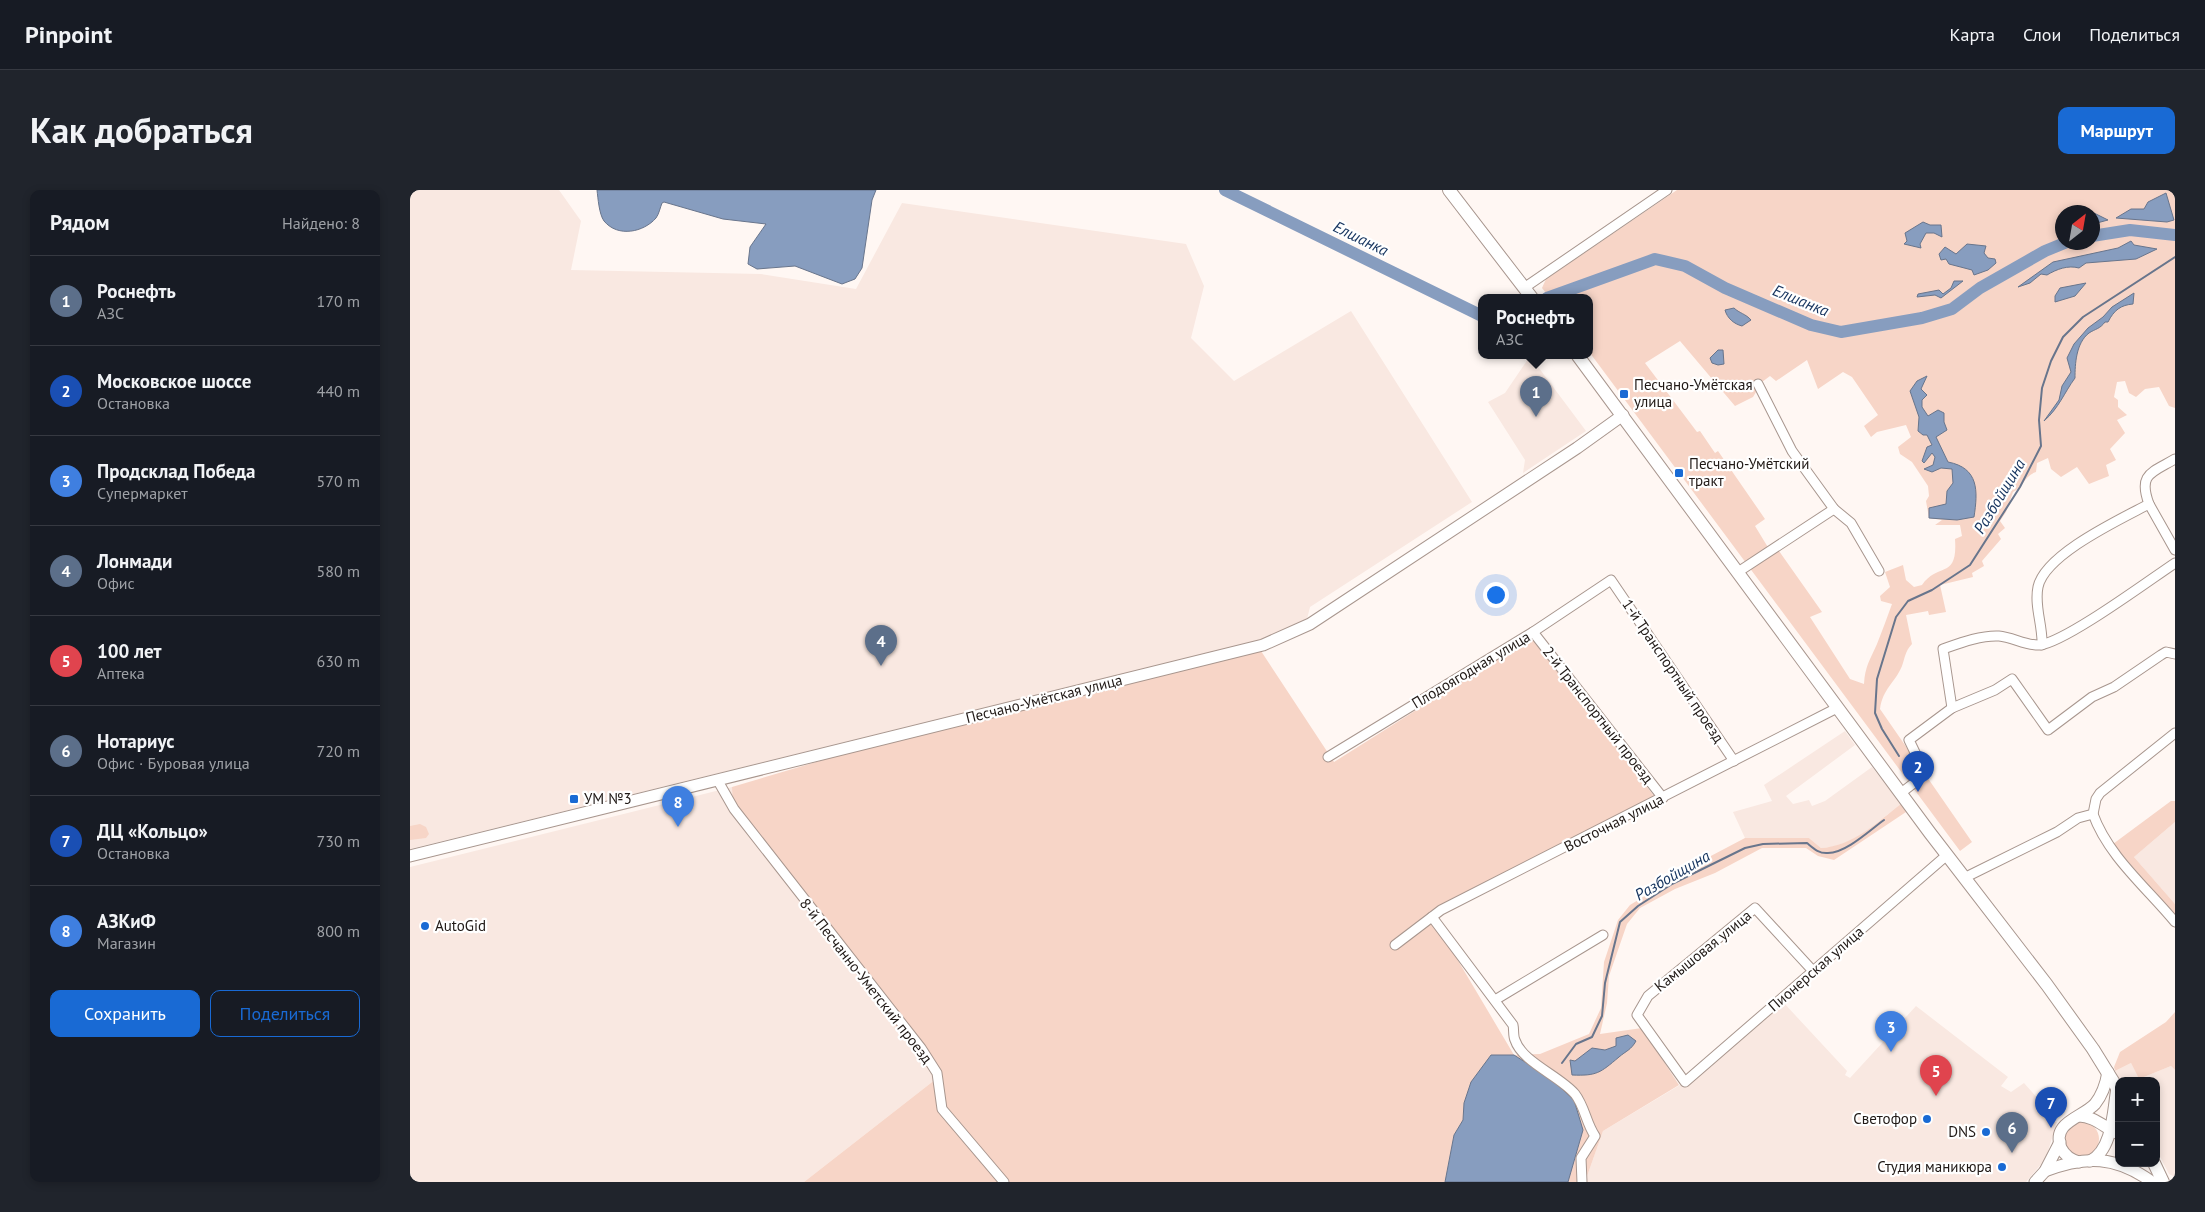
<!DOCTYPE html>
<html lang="ru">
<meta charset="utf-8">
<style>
body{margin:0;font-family:"PT Sans",sans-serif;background:#20242c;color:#f1f3f6}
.controls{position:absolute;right:15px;bottom:15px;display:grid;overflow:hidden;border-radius:10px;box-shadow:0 2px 8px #0003}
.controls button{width:45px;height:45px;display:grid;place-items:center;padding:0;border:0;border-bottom:1px solid #363941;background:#171b24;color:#f1f3f6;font:25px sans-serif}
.compass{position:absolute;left:1645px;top:15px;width:45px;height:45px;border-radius:50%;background:#171b24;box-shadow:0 2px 8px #0003;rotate:31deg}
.you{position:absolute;left:1085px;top:404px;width:18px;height:18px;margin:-12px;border:4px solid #fff;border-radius:50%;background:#1a73e8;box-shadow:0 0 0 8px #1a73e833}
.badge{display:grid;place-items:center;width:32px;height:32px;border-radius:50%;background:#196ad4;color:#fff;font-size:16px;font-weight:700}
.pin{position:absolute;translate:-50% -41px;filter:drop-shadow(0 1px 2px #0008)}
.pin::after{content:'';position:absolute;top:26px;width:18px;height:15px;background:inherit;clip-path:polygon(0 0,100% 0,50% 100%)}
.popup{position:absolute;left:1068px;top:104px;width:115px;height:65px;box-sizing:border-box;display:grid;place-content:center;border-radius:10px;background:#171b24;filter:drop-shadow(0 1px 4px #0005);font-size:16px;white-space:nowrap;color:#9ea1a6}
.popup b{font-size:19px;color:#f1f3f6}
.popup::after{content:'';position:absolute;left:50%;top:100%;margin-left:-10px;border:10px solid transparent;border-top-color:#171b24}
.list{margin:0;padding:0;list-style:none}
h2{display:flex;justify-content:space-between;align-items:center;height:65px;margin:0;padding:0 20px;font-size:21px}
h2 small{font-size:16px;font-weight:400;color:#9ea1a6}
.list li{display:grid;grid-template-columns:32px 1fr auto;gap:15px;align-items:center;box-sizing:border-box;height:90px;padding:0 20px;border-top:1px solid #363941}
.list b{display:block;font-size:19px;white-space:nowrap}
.list p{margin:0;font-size:16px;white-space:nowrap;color:#9ea1a6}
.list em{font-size:16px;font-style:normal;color:#9ea1a6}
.actions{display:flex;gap:10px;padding:15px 20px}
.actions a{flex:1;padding:11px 0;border:1px solid #196ad4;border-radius:10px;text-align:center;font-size:18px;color:#196ad4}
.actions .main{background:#196ad4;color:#fff}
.map{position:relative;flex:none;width:1765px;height:992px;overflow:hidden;border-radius:10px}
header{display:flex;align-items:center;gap:30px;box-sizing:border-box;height:70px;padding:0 25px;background:#171b24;border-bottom:1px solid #363941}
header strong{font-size:24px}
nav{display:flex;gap:28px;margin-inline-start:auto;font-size:18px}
.intro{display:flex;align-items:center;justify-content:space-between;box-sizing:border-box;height:120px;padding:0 30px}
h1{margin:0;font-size:35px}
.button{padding:12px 22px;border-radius:10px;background:#196ad4;color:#fff;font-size:18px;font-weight:700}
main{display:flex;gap:30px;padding:0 30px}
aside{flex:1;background:#171b24;border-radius:10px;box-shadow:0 2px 8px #0003}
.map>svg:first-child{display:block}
.built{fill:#f9e8e1}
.green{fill:#f7d5c7;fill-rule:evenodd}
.water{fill:#879dbf;stroke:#68758c}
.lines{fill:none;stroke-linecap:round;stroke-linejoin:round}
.stream{stroke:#68758c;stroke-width:2}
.river{stroke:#879dbf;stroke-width:12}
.street-casing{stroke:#a8968e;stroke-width:11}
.secondary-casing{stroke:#a8968e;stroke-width:13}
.primary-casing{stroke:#a8968e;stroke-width:14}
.street{stroke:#fff;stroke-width:9}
.secondary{stroke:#fff;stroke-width:11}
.primary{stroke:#fff;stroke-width:12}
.poi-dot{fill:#196ad4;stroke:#fff;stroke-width:2}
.labels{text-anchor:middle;stroke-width:4.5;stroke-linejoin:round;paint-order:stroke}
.poi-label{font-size:15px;fill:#201916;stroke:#fff;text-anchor:start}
.street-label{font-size:15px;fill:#201916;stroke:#fff}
.water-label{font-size:16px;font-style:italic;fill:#15335e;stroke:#fff}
</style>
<header>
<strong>Pinpoint</strong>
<nav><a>Карта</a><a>Слои</a><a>Поделиться</a></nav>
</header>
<div class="intro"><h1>Как добраться</h1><a class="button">Маршрут</a></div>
<main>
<aside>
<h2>Рядом<small>Найдено: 8</small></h2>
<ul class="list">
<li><span class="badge" style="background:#5c6f8a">1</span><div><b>Роснефть</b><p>АЗС</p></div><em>170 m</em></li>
<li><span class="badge" style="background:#1a4fb4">2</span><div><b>Московское шоссе</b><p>Остановка</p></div><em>440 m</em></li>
<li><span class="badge" style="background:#3f7fe0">3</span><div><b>Продсклад Победа</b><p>Супермаркет</p></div><em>570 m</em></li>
<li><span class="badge" style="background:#5c6f8a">4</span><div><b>Лонмади</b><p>Офис</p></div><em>580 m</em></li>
<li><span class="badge" style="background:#e0444e">5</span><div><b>100 лет</b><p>Аптека</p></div><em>630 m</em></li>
<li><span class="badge" style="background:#5c6f8a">6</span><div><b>Нотариус</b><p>Офис · Буровая улица</p></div><em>720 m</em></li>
<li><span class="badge" style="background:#1a4fb4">7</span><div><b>ДЦ «Кольцо»</b><p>Остановка</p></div><em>730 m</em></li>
<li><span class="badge" style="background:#3f7fe0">8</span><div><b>АЗКиФ</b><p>Магазин</p></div><em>800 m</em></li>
</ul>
<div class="actions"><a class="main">Сохранить</a><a>Поделиться</a></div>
</aside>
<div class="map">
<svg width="1765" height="992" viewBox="0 0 1765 992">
<rect width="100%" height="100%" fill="#fff7f3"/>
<g class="built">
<path d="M0 0H149L171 31 161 80 351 84 446 99 492 13 776 54 794 96 781 148 824 191 941 121 1062 312 900 417 897 429 858 448 0 659Z"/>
<path d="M1120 166 1176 241 1113 283 1115 270 1078 212 1095 203Z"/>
<path d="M1435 541 1445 555 1376 606 1383 614 1399 610 1402 616 1415 611 1462 577 1491 614 1446 649 1422 657 1411 658 1399 648H1335L1323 622 1362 611 1354 595Z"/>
<path d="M322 597 323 622 526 889 394 992H0V677Z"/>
<path d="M1765 632V714L1724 667Z"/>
<path d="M1373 812 1437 881 1435 885 1440 888 1506 816 1598 887 1591 896 1601 902 1614 893 1638 920V932H1647L1638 961 1632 973 1616 992H1175L1193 941 1275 892Z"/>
<path d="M1721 873 1729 889 1761 876 1765 880V987L1759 984 1746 959V891H1710L1705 881Z"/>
</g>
<g class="green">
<path d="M1267 0H1765V218L1759 216 1749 197 1735 199 1726 207 1719 203 1715 191 1707 192 1704 207 1708 210V217L1717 225 1707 230 1715 243 1700 259 1706 270 1696 275 1699 286 1679 294 1667 277 1651 287 1641 279 1638 268 1627 273 1626 282C1614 286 1614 297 1603 302L1596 322 1590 331 1595 338 1588 344 1591 349 1572 371 1574 376 1562 383 1563 387 1530 395 1536 422 1519 425 1518 421 1496 425 1502 454C1495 461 1495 468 1492 476 1485 493 1473 498 1470 519L1562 652 1550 661 1180 163V108H1140L1132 98 1136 89ZM1652 22H1682V52H1652ZM1270 151 1325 216 1343 207 1352 192 1360 186 1366 191 1397 170 1408 199 1433 182 1442 187 1468 225 1454 236 1461 247 1467 242 1496 235 1501 247 1488 257 1490 264 1502 272 1518 296 1519 306 1516 311 1519 328 1532 330 1525 335H1550L1552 346 1545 349C1548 390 1528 372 1512 395L1504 397 1496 390 1493 375 1475 382 1480 397 1470 406 1471 411 1482 414C1477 428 1472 441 1467 454 1460 470 1455 476 1454 494L1440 489 1400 427 1412 422 1369 361 1368 354 1359 359 1345 336 1355 329 1308 261 1305 263 1290 241 1287 242 1235 173Z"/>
<path d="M1122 447 1244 606 1021 725 1104 865 1130 864 1179 844 1191 818 1194 772 1208 730 1220 715 1297 668 1335 648H1399L1411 658C1443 656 1466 633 1491 614L1496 622 1424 670 1408 666 1396 658H1352L1305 683 1265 699 1230 718 1217 734 1199 786 1197 813 1190 844 1232 838 1269 895 1193 941 1175 992H1158L1173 940 1140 888 1104 865H1081L1054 913 1053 930 1044 945 1035 992H394L526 889 323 622 322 597 433 564 851 461 924 572Z"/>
<path d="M1761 611H1765V632L1724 667 1765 714V726L1703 654Z"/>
<path d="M10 634 16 637 19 644 16 648 0 650V636Z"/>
<path d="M1765 822V880L1761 876 1729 889 1721 873 1705 881 1704 877 1710 862 1756 832Z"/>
<circle cx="1672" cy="949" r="17"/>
</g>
<g class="water">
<path d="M187 0H466L462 10 452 78 445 89 432 94 385 76 347 79 338 74 340 57 356 34 313 29 254 12 252 13C250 18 249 24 246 28 234 42 208 48 194 31 189 24 188 8 187 0Z"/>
<path d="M1756 3 1764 30 1757 32 1706 28 1721 19H1734L1738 12Z"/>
<path d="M1684 23 1698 30 1683 34Z"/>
<path d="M1513 32 1520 35H1531L1532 47 1524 43H1516L1510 54 1511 58 1494 54 1497 51 1495 43Z"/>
<path d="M1721 51 1724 55 1747 59 1726 69 1676 73 1669 78C1658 75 1647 79 1637 85L1631 84 1620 93 1608 97 1643 72 1708 58Z"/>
<path d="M1557 54 1576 56 1574 63 1578 68 1585 69 1586 73 1578 80 1564 85 1562 80 1539 74 1536 69 1531 70 1529 64 1535 57 1546 64Z"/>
<path d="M1544 91H1553L1531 108 1525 105 1507 107 1508 104 1529 100 1533 104 1541 98Z"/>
<path d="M1676 93 1665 106 1645 112V106L1650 98Z"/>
<path d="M1724 103 1723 114C1711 115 1704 120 1698 132H1695C1690 139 1685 139 1679 143 1666 153 1665 174 1665 188 1654 203 1649 218 1634 231L1649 210 1652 196 1661 182 1657 168 1664 154 1678 138 1693 127 1702 117Z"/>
<path d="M1324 118C1329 123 1336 124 1341 130L1332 136C1324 134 1317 128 1315 120Z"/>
<path d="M1308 160H1313L1314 174 1308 175 1302 173 1300 168Z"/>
<path d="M1517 186 1511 199 1517 205 1512 210V217L1518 226 1528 220 1534 223V232L1537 240 1526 247 1538 272C1569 278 1568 301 1564 327L1547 330 1519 328V318L1536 314 1537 301 1543 293 1542 279 1531 278 1522 282 1514 279 1523 275 1525 267 1522 263 1514 273 1512 271 1517 257 1522 255 1517 245H1513L1508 241 1509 227 1500 201 1507 191Z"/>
<path d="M1218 845 1226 851C1221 860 1216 861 1209 867 1190 883 1187 886 1162 885L1160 870 1165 871 1182 858 1195 860 1206 856V848Z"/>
<path d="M1081 865H1104L1140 888 1164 910 1173 940 1158 992H1035L1044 945 1053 930 1054 913 1061 892Z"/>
</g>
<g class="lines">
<g class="stream">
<path d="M1489 566 1472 539 1465 523 1467 489 1486 427 1498 411 1522 400 1560 375 1610 297 1631 256 1629 230 1632 198 1641 171 1653 147 1673 127 1765 67"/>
<path d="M1152 873 1166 854 1182 847 1192 826 1195 793 1210 732 1228 716 1262 694 1335 658 1353 654 1397 653C1403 658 1409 664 1418 663 1436 663 1460 640 1474 630"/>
</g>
<g class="river">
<path d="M815 0 1072 126"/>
<path d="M1682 46 1720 40 1765 45"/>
<path d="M1137 108 1245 69 1275 76 1315 98 1401 135 1431 142 1512 128 1542 119 1570 98 1635 61 1657 52"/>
</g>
<defs>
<g id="street">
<path d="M1114 98 1257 0"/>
<path d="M1348 194 1382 261 1424 319 1441 333 1469 381"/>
<path d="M1739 314 1765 360"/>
<path d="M1328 382 1424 319"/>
<path d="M1123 442 1253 608"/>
<path d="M1632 455C1633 436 1624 416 1628 397 1635 364 1711 329 1739 314 1728 284 1741 283 1765 269"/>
<path d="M1542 518 1533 459C1550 453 1571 445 1589 446 1602 447 1617 456 1630 455 1657 451 1738 391 1765 373"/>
<path d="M918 567 1123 442 1201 390 1324 571"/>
<path d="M308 591 324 619 511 858 527 883 532 919 594 992"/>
<path d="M1491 603 1504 593 1512 577 1499 550 1542 518 1585 500 1602 489 1638 540 1682 507 1704 497 1751 465 1756 462 1765 464"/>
<path d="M1683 624C1698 666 1737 698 1765 732"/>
<path d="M1554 688 1647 642 1668 628 1683 624 1686 609 1690 603 1765 543"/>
<path d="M1022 727 1103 835C1104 839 1103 846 1105 850 1112 872 1150 886 1165 904 1175 917 1176 933 1185 946L1171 968 1172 992"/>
<path d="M985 755 1031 720 1427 518"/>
<path d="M1403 781 1345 718 1238 806 1227 825 1275 892 1537 665"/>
<path d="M1085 810 1193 745"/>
</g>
<g id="secondary">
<path d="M0 666 853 455 900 434 1167 258 1213 225"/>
<path d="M1669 926C1684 926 1695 938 1709 944"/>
<path d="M1680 971C1703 960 1703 920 1707 898"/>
<path d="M1669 972C1661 970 1655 966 1651 958 1641 932 1672 928 1685 914 1693 904 1696 894 1698 882"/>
<path d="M1635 981C1676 965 1706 966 1742 992"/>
<path d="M1625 992 1635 981 1650 952"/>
</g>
<g id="primary">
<path d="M1039 0 1122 108"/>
<path d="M1168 166 1520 643 1637 795 1683 859 1709 901"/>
<path d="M1744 973 1753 992"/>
</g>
</defs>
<use href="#street" class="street-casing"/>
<use href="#secondary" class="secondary-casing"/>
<use href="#primary" class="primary-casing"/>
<use href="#street" class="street"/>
<use href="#secondary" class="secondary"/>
<use href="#primary" class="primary"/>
</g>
<g class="poi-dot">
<rect x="1209" y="199" width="10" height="10" rx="2.5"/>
<rect x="1264" y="278" width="10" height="10" rx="2.5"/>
<rect x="159" y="604" width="10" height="10" rx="2.5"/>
<circle cx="15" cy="736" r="5"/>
<circle cx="1517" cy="929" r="5"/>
<circle cx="1576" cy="942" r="5"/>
<circle cx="1592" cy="977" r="5"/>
</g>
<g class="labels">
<g class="poi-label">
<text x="1224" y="200">Песчано-Умётская<tspan x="1224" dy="17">улица</tspan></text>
<text x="1279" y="279">Песчано-Умётский<tspan x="1279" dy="17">тракт</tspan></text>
<text x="174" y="614">УМ №3</text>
<text x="25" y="741">AutoGid</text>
<text x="1507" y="934" text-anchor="end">Светофор</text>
<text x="1566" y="947" text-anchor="end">DNS</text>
<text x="1582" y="982" text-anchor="end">Студия маникюра</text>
</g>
<g class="street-label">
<text transform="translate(1061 480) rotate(-31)" y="5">Плодоягодная улица</text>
<text transform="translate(1263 481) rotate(56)" y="5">1-й Транспортный проезд</text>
<text transform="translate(634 509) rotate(-14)" y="5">Песчано-Умётская улица</text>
<text transform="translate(1188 525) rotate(52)" y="5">2-й Транспортный проезд</text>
<text transform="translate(1204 633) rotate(-27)" y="5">Восточная улица</text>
<text transform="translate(1293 761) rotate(-39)" y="5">Камышовая улица</text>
<text transform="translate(1406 779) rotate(-41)" y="5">Пионерская улица</text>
<text transform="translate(456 791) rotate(52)" y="5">8-й Песчанно-Уметский проезд</text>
</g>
<g class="water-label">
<text transform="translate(951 48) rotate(26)" y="6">Елшанка</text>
<text transform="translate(1391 110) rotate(22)" y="6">Елшанка</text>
<text transform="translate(1589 306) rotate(-59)" y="6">Разбойщина</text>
<text transform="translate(1262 685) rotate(-30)" y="6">Разбойщина</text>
</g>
</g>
</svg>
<div class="controls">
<button>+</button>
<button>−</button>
</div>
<svg class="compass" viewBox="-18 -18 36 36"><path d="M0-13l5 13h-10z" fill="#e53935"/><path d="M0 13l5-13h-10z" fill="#9ea1a6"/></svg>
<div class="you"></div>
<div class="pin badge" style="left:1126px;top:227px;background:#5c6f8a">1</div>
<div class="popup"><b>Роснефть</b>АЗС</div>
<div class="pin badge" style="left:1508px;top:602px;background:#1a4fb4">2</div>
<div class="pin badge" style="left:1481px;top:862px;background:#3f7fe0">3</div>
<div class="pin badge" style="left:471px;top:476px;background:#5c6f8a">4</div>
<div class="pin badge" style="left:1526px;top:906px;background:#e0444e">5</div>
<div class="pin badge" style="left:1602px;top:963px;background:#5c6f8a">6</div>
<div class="pin badge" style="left:1641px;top:938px;background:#1a4fb4">7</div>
<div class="pin badge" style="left:268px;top:637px;background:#3f7fe0">8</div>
</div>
</main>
